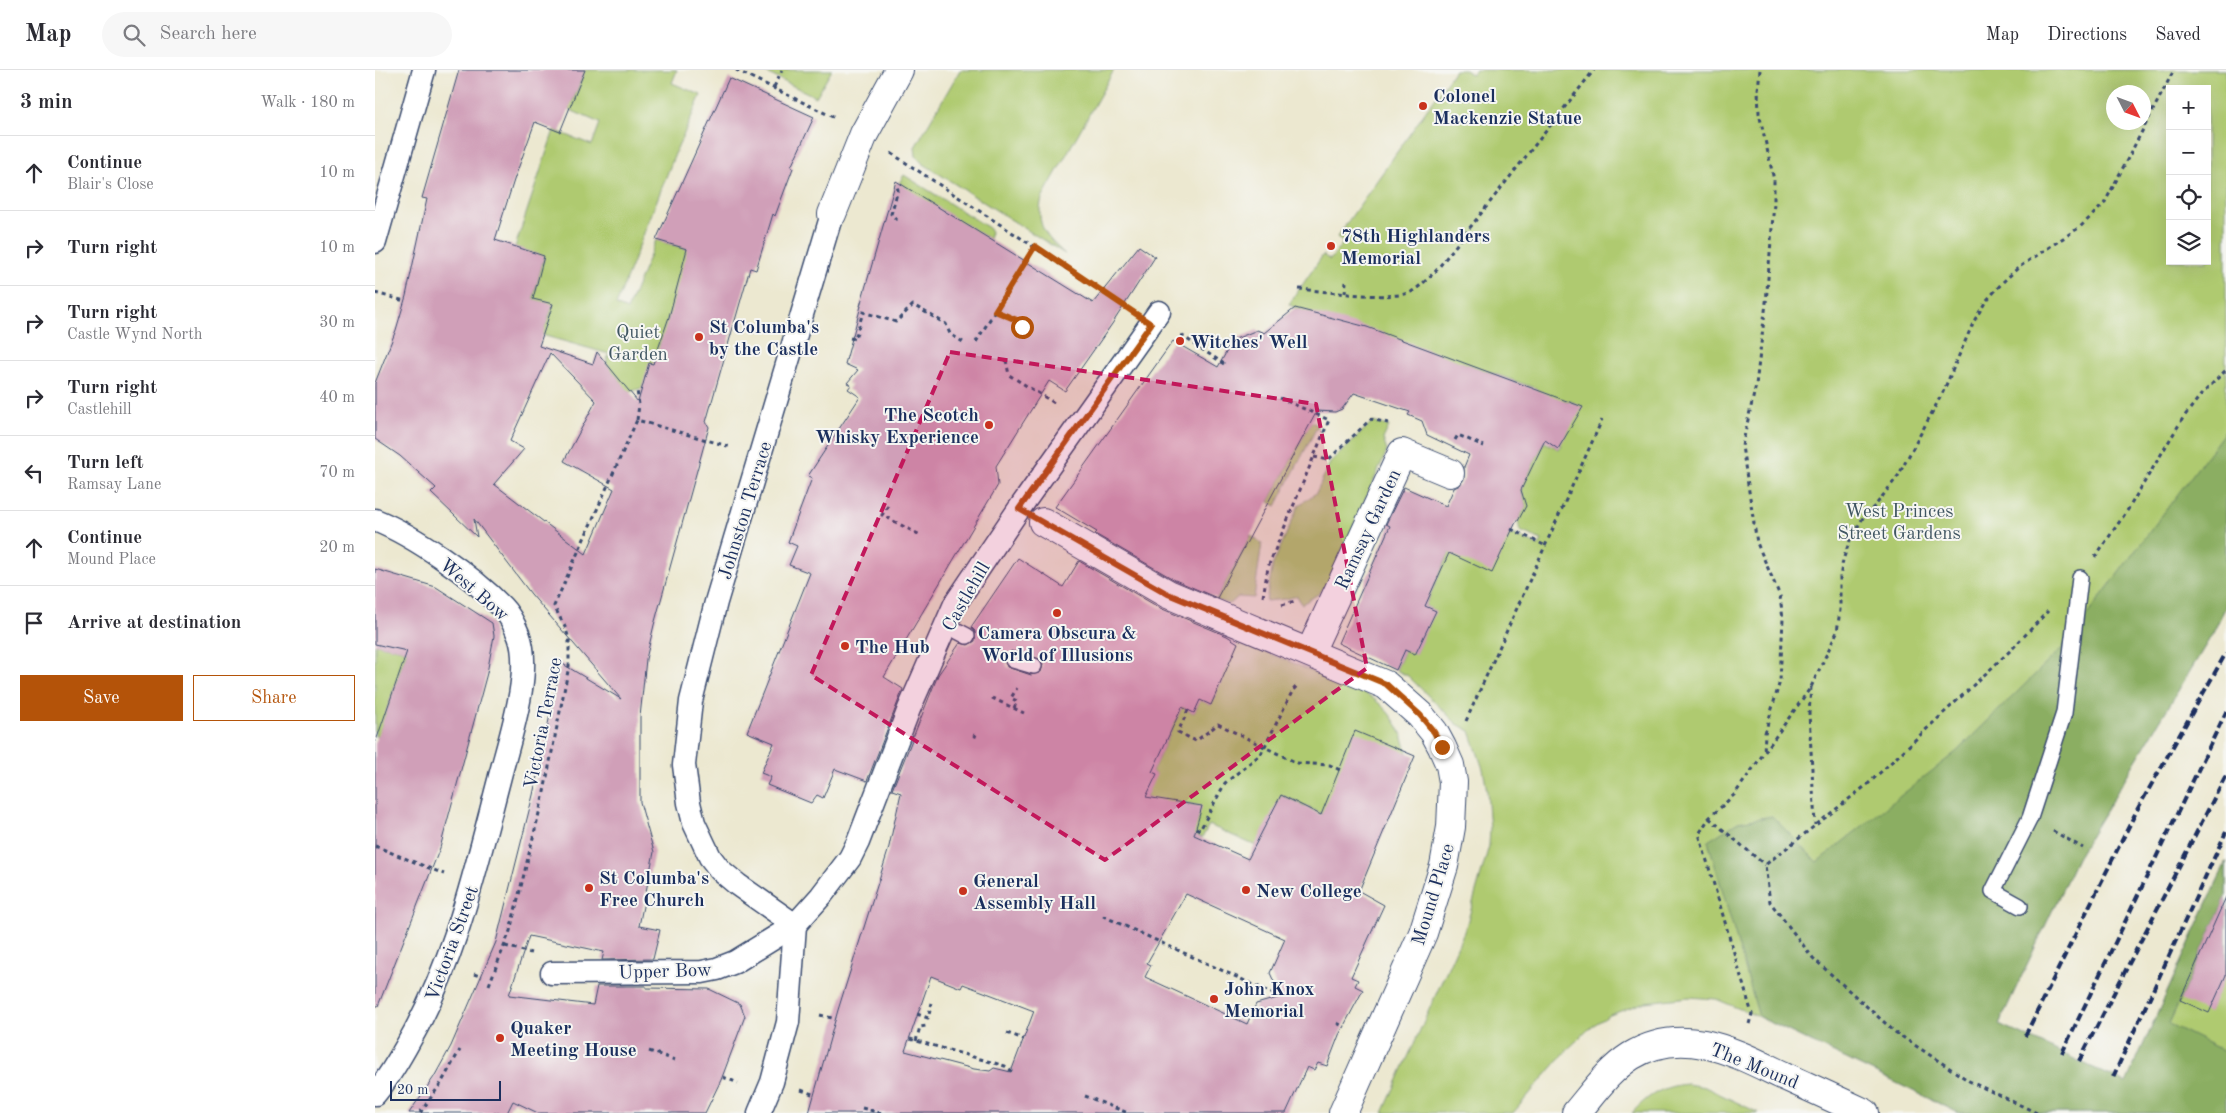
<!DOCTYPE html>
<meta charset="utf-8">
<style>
body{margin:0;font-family:"Old Standard TT",serif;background:#f7f7f7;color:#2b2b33}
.controls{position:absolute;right:15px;top:15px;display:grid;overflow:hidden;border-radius:0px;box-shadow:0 5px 20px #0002}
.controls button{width:45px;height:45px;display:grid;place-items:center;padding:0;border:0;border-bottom:1px solid #e1e1e2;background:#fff;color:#2b2b33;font:25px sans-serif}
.compass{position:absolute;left:1731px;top:15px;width:45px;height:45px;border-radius:50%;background:#fff;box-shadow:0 5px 20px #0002;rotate:132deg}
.scale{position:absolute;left:15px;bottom:12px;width:111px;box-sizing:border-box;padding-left:5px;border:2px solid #1b2f5e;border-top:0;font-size:14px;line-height:18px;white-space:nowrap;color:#1b2f5e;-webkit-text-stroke:4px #f6f6f2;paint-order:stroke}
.stop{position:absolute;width:15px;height:15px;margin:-11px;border:4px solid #b45309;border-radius:50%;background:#fff}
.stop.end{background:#b45309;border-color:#fff;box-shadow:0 1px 5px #0008}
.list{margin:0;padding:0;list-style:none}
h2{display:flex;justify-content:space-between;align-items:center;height:65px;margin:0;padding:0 20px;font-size:21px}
h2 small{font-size:16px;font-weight:400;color:#7c7c81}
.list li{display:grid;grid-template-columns:32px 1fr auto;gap:15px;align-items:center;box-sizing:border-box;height:75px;padding:0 20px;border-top:1px solid #e1e1e2}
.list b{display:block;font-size:19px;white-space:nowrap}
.list p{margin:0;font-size:16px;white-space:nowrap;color:#7c7c81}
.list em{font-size:16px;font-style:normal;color:#7c7c81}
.actions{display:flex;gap:10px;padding:15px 20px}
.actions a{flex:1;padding:11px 0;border:1px solid #b45309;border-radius:0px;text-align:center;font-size:18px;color:#b45309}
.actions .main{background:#b45309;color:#fff}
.icon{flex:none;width:28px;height:28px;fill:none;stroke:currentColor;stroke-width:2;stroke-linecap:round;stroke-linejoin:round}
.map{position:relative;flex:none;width:1851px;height:1043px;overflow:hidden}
header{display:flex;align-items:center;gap:30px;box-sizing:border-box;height:70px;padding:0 25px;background:#fff;border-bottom:1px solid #e1e1e2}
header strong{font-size:24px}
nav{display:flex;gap:28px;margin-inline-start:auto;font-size:18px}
.search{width:350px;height:45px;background:#f7f7f7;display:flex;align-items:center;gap:12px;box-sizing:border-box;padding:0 18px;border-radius:28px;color:#7c7c81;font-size:19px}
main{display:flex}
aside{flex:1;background:#fff}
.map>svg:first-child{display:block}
.green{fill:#afca70;stroke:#657c67;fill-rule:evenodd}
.forest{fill:#8bae62;stroke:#536e60}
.building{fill:#d09fb8;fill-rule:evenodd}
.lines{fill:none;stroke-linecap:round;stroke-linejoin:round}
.service-casing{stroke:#3a4b6f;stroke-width:18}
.pedestrian-casing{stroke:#3a4b6f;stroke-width:25}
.minor-casing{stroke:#3a4b6f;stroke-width:30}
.tertiary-casing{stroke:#3a4b6f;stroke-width:30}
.path{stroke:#3a4b6f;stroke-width:3;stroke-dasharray:4 4;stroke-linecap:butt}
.service{stroke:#fff;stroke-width:15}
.pedestrian{stroke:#fff;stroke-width:22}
.minor{stroke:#fff;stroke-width:28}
.tertiary{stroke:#fff;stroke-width:28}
.rail{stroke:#1b2f5e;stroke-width:4;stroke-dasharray:8 4;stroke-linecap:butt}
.route{stroke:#b45309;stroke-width:6}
.marked{fill:#c2185b;fill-opacity:0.2;stroke:#c2185b;stroke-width:4;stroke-dasharray:10 6;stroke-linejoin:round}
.poi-dot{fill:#c8321e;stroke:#f6f6f2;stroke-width:2}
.labels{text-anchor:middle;stroke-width:4;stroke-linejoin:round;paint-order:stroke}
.poi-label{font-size:19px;font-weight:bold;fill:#1b2f5e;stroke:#f6f6f2;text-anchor:start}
.park-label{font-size:19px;fill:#405662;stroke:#f6f6f2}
.street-label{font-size:19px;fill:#1b2f5e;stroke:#f6f6f2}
</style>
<header>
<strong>Map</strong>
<div class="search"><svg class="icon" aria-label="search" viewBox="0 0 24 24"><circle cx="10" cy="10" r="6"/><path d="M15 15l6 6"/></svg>Search here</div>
<nav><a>Map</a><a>Directions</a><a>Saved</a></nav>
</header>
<main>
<aside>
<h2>3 min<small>Walk · 180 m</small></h2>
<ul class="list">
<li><svg class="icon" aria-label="ahead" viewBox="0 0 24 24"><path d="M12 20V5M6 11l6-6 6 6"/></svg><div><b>Continue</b><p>Blair's Close</p></div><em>10 m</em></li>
<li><svg class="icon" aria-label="right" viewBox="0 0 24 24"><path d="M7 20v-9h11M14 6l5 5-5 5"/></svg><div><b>Turn right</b></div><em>10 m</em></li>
<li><svg class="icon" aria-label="right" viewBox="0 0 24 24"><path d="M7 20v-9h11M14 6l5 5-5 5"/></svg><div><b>Turn right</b><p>Castle Wynd North</p></div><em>30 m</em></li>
<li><svg class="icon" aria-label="right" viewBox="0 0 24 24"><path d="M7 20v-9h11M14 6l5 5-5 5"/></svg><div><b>Turn right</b><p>Castlehill</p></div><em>40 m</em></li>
<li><svg class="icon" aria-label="left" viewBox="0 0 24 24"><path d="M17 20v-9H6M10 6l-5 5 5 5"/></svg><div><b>Turn left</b><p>Ramsay Lane</p></div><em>70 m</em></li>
<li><svg class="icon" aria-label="ahead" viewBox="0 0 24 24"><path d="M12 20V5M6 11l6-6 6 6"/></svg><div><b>Continue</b><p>Mound Place</p></div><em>20 m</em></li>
<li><svg class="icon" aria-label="arrive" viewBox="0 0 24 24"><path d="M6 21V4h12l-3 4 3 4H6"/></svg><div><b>Arrive at destination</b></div></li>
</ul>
<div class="actions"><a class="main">Save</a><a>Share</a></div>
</aside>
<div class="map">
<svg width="1851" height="1043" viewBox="0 0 1851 1043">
<rect width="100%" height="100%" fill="#f6f6f2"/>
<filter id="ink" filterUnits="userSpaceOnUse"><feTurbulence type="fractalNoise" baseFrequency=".02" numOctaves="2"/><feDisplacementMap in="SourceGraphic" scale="10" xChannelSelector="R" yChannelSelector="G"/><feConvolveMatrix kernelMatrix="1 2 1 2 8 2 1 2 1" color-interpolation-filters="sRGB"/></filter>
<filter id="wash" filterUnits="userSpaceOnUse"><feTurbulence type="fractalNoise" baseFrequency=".0096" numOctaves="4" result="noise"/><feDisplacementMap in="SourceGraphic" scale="20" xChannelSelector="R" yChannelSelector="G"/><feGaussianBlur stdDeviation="1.12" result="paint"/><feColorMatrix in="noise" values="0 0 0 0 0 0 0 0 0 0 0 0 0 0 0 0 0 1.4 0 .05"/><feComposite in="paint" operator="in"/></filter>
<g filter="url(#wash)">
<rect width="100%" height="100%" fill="#ece8d0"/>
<g class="green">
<path d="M198 0H302L297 13 326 25 300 84 241 235 252 240 281 170 319 181 300 224 298 248 293 247 292 252 297 253 284 275 289 277 267 318 254 322 231 293 234 284 167 265 178 235 158 229 169 187 140 177 179 60 217 75 225 53 188 37 198 31 208 5Z"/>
<path d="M385 0H457L441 27Z"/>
<path d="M585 0H739L667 128C660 155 671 167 690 184L547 93 541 86 540 77Z"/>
<path d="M1080 0H1090L1097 5 1101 0H1851V536L1838 563 1702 788 1624 954 1751 1013 1851 792V1043H1584L1384 947 1341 929 1314 927 1270 932 1235 945 1217 956 1193 979 1138 1043H1008L1091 857 1114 776 1115 759 1112 721 1108 699 1095 661 1082 654 1033 606 1021 600 1030 580 1040 584 1060 541 1050 536 1074 483 1135 465H1140L1164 476 1167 470 1145 461 1143 451 1151 436 1146 420 1169 372 1184 379 1187 375 1183 373 1204 340C1200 326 1184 333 1173 328 1168 326 1164 321 1160 318L1039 276 920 238 914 234 948 185 955 190 968 173 962 167ZM1795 19H1832V191H1795ZM1738 22H1768V52H1738Z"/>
<path d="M529 105 614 158 616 162 614 169 529 117 524 113Z"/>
<path d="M936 352 943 355 901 436 894 432Z"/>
<path d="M997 352 1014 356 1008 369 1012 381 953 513 945 523 927 534 922 526 911 529 891 531 898 494 924 435 941 423 955 393Z"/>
<path d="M876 466 887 473 879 528 863 527 855 534 841 530Z"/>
<path d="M863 573C895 582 925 596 956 610 969 615 984 619 995 626 1015 640 1028 660 1032 683L947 744 906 725 908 788 834 755 827 768 817 764 824 747 818 735 810 733 799 739 771 726 781 704 777 702 807 637 819 643 825 630 836 635Z"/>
<path d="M0 574 32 581 3 667 0 666Z"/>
<path d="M1312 1014 1330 1017 1384 1043H1257C1273 1025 1288 1016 1312 1014Z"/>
</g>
<path class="forest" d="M1851 360V536L1838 563 1702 788 1624 954 1751 1013 1851 792V827L1794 954 1851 982V1043H1584L1384 947 1333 771 1363 752 1397 746 1442 792 1581 682 1688 577Z"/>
<g id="blocks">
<g class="building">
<path d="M84 0H210L185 62 160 52 139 110 120 170 169 186 158 229 178 234 164 276 218 294 222 282 263 332 274 293 278 294 294 247 312 179 281 170 354 8 439 47 416 97 418 98 400 146 398 144 381 200 375 198 331 352 334 357 279 555 271 589 265 647V732L279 782 264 856 285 860 278 889 227 890 229 882 154 866 134 925 218 935 222 916H271V918L334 919 365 934 370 946 346 1010 330 1043H163L138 1031 132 1043H34L59 1007 76 976 121 872 158 725 186 593 246 629 156 524 99 449 102 467 56 423 61 418 25 386 0 369V313L21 260 31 226 52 129 47 128ZM175 283 221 331 189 391 239 419 211 484 119 414 149 379 135 371Z"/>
<path d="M521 111 718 233 764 176 780 187 737 254 690 321 674 311 621 396 623 415 509 607 528 619 492 711 460 699 448 728 442 725 436 733 392 715 396 707 386 703 399 673 372 662 435 503 414 495 422 476 413 472 437 408 433 406 485 327 473 319 476 315 472 313 483 300 470 294 486 236H485Z"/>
<path d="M920 238 992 257 1208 337 1183 379 1170 370 1146 420 1151 436 1143 451 1141 452 1117 503 1074 483 1050 536 1061 541 1040 585 1030 580 1021 600 963 573 1015 456 1011 454 1029 417 1071 436 1079 418 1085 415 1089 409V397L1094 385 1052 365 1047 351 1033 345 1035 342 979 323 967 339 960 342 942 341 842 528 800 510 720 464 722 462 680 437 798 271 843 297 858 270 882 260 889 263Z"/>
<path d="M643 488 688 517 704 491 785 538 852 566 863 573 836 635 825 630 819 643 807 637 777 702 782 704 771 727 827 736 819 765 873 789 906 725 946 745 980 661 1040 686 984 821 1009 835 976 907 983 910 980 916 988 920 964 965 952 996 943 993 939 1000 932 997 911 1043H434L463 940 513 781 526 723 517 720 563 605 585 573 593 575 600 571V561L596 557ZM636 581 665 589 668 594 666 602 656 605 632 597 629 587ZM811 824 910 869 895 903 906 927 881 934 872 954 770 907 776 895 772 893ZM556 906 586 918 588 914 659 941 636 1002 619 998 615 1001 599 999 530 981Z"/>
<path d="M0 499 61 517 117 553 119 566 112 603 65 778 3 936H0V674L32 581 0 574Z"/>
<path d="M1851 827V905L1834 943 1805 930Z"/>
</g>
</g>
</g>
<g filter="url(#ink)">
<use href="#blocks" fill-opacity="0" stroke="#3a4b6f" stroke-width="1"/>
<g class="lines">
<defs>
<g id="service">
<path d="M571 555 592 566"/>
<path d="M638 590 659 596"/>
<path d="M1645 836 1618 821 1655 748 1689 643 1705 508"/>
</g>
<g id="pedestrian">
<path d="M0 172 49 0"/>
<path d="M0 450C40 466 97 506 127 537 135 545 140 556 144 566 158 603 133 673 124 710 100 802 79 895 31 977 22 993 12 1010 0 1024"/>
<path d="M420 855 363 815 345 800 335 787 319 753 314 733 309 695 316 631 341 532 457 144"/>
<path d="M177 903 327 902 342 899 360 892 420 855 446 826 475 788 483 772 534 639 580 534 644 439 784 242"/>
<path d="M384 1043 397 1012 413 952 420 855"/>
</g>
<g id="minor">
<path d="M457 144 489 64 524 0"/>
<path d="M668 452 793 524 1011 615 1045 645 1059 662 1067 677 1075 695 1078 712 1076 757 1069 796 1048 863 968 1043"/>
<path d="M935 582 1027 383 1075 403"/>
</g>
<path id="tertiary" d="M1201 1043C1218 1023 1234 1000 1256 986 1308 954 1359 982 1407 1005 1434 1017 1462 1030 1490 1043"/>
</defs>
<use href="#service" class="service-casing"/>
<use href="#pedestrian" class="pedestrian-casing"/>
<use href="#minor" class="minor-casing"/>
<use href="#tertiary" class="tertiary-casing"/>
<g class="path">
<path d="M361 0 460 48"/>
<path d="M1385 0 1383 20 1384 43 1399 110V133L1391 233 1381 315 1367 376 1382 473 1405 526 1408 549 1405 611 1390 663 1389 683"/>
<path d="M399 17 407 0"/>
<path d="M516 83 751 237"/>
<path d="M522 150 516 144 523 120 522 116"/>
<path d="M924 219C948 221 1017 231 1036 222 1045 217 1052 209 1060 202L1219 0"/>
<path d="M0 223 30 231"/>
<path d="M970 223 971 212"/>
<path d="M620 241 649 253 647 257"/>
<path d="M806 265 849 294"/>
<path d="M475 268 480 269 488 242 521 252 538 235 571 254 575 264 588 272"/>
<path d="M601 272 660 176"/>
<path d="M631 290 634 305 681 334"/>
<path d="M262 350 264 335 262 320"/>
<path d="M1080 370 1083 365 1109 376"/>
<path d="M939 387 953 390 996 349 1013 353"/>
<path d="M513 436 507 445 547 466"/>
<path d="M1136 459 1171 476"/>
<path d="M1720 487 1752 441 1808 348 1825 326 1851 300"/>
<path d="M888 527 893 497 954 350 905 328"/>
<path d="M907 535 920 531 921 533"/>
<path d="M1436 617 1434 643 1440 755"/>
<path d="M617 628 649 643"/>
<path d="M639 638 642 631 636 628 642 618"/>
<path d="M813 640 803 662 821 671 843 654 922 693 955 695 965 700"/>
<path d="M1091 651 1227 350"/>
<path d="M598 665 603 667"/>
<path d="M1334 748 1390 795"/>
<path d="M821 758 825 760 850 713 886 684 918 620 924 614"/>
<path d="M1678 761 1708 778"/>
<path d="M0 776 69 804"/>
<path d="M728 846 901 925"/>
<path d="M130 876 156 883"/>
<path d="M99 904 107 907"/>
<path d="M114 915 135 861 168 727 194 596V569L191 559 179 536 262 350 356 377"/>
<path d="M542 944 553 948 557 933"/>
<path d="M445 945 461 949"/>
<path d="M962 953 970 957"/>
<path d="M1374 954 1377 944 1324 764 1334 748 1359 725 1436 617 1462 562 1465 540V507L1468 490 1475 470 1489 446 1500 436 1523 406 1568 322 1599 251 1611 231 1629 211 1644 197 1705 157 1729 134 1799 0"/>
<path d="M632 963 649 969"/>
<path d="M535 969 630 996 637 1001"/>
<path d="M541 971 545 957 551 956"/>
<path d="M274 981 300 990"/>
<path d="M348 1007 363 1013"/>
<path d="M426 1020 440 1025"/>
<path d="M710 1026 753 1043"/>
<path d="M487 1038 506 1043"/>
<path d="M45 1043 65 1015 85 980"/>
<path d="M1662 1043 1594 1011 1520 962 1438 888 1395 832 1390 795 1493 714 1638 578 1673 541"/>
</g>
<use href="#service" class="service"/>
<use href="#pedestrian" class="pedestrian"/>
<use href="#minor" class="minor"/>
<use href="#tertiary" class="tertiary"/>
<g class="rail">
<path d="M1650 966 1762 740 1851 583"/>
<path d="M1687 983 1851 642"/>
<path d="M1704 991 1851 705"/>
<path d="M1738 1007 1851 762"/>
</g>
</g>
</g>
<g class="lines" filter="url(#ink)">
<path class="route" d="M647 257 649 253 620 241 660 176 776 254 644 439 793 524 1011 614 1045 645 1059 662 1067 677"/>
</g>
<path class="marked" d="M575 282 941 334 992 598 730 790 436 605Z"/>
<g class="poi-dot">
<circle cx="1048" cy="36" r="5"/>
<circle cx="956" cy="176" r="5"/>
<circle cx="324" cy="267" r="5"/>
<circle cx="805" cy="271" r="5"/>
<circle cx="614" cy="355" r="5"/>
<circle cx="682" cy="543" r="5"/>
<circle cx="470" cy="576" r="5"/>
<circle cx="214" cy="818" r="5"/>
<circle cx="871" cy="820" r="5"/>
<circle cx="588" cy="821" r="5"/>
<circle cx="839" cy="929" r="5"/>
<circle cx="125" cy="968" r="5"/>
</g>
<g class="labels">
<g class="poi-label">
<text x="1058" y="32">Colonel<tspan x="1058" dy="22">Mackenzie Statue</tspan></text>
<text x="966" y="172">78th Highlanders<tspan x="966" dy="22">Memorial</tspan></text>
<text x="334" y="263">St Columba's<tspan x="334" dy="22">by the Castle</tspan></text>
<text x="815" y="278">Witches' Well</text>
<text x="604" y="351" text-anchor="end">The Scotch<tspan x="604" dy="22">Whisky Experience</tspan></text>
<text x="682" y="569" text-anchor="middle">Camera Obscura &amp;<tspan x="682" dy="22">World of Illusions</tspan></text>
<text x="480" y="583">The Hub</text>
<text x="224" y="814">St Columba's<tspan x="224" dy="22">Free Church</tspan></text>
<text x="598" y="817">General<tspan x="598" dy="22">Assembly Hall</tspan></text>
<text x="881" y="827">New College</text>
<text x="849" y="925">John Knox<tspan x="849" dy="22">Memorial</tspan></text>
<text x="135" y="964">Quaker<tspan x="135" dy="22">Meeting House</tspan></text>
</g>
<g class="park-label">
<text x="263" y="268">Quiet<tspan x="263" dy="22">Garden</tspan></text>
<text x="1524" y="447">West Princes<tspan x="1524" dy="22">Street Gardens</tspan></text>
</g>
<g class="street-label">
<text transform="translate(369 440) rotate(-73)" y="7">Johnston Terrace</text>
<text transform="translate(992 459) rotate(-65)" y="7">Ramsay Garden</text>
<text transform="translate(100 519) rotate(41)" y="7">West Bow</text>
<text transform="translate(590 526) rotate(-60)" y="7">Castlehill</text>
<text transform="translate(167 653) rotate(-79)" y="7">Victoria Terrace</text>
<text transform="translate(1057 824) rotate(-73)" y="7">Mound Place</text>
<text transform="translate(76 873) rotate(-70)" y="7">Victoria Street</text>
<text transform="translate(290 900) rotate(-2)" y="7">Upper Bow</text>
<text transform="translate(1380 995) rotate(22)" y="7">The Mound</text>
</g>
</g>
</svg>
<div class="controls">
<button>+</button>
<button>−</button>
<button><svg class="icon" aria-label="locate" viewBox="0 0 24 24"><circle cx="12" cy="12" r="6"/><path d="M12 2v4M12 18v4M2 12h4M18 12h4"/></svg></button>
<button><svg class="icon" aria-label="layers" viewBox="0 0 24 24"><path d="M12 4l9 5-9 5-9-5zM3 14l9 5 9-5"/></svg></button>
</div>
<svg class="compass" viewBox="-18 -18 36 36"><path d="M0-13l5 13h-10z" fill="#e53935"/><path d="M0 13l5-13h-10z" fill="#7c7c81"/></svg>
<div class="scale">20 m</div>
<div class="stop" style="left:647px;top:257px"></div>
<div class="stop end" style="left:1067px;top:677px"></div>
</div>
</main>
